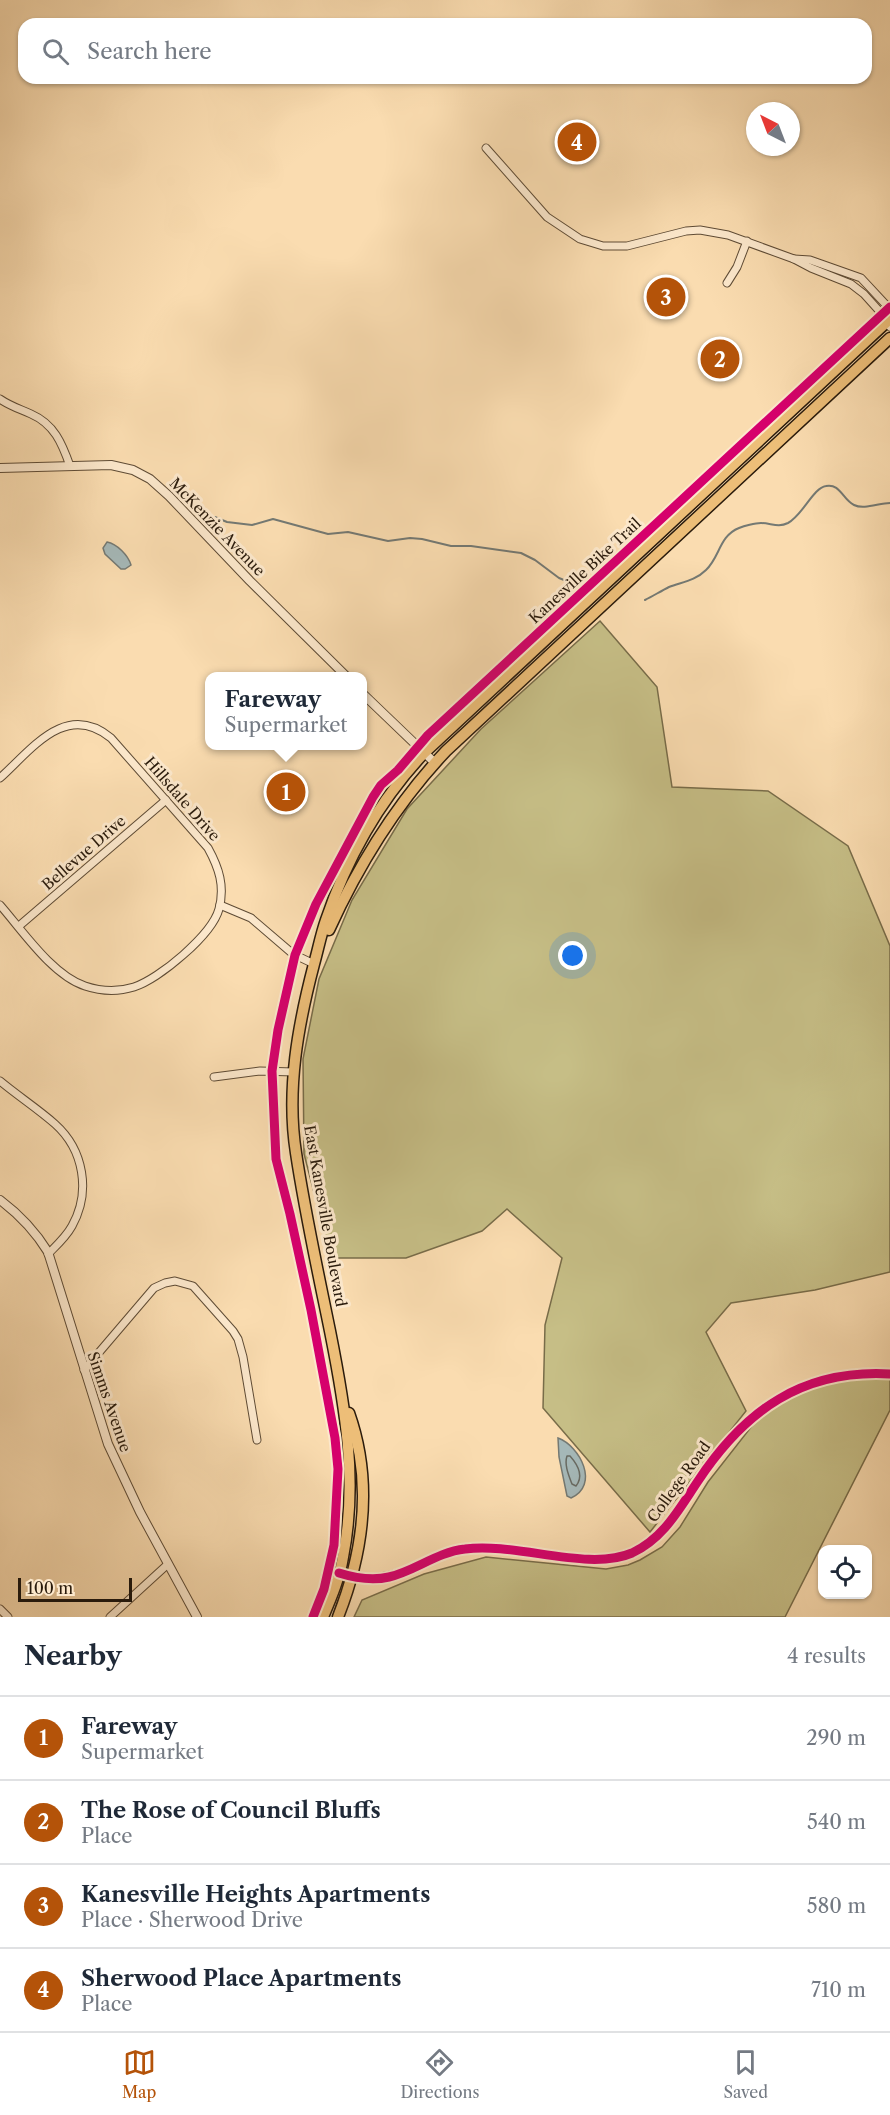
<!DOCTYPE html>
<meta charset="utf-8">
<style>
body{margin:0;font-family:"Libre Caslon Text",serif;background:#f2f2f3;color:#1f2937}
.controls{position:absolute;right:18px;bottom:18px;display:grid;overflow:hidden;border-radius:12px;box-shadow:0 2px 4px #0004}
.controls button{width:54px;height:54px;display:grid;place-items:center;padding:0;border:0;border-bottom:2px solid #e0e1e3;background:#fff;color:#1f2937;font:30px sans-serif}
.compass{position:absolute;left:746px;top:102px;width:54px;height:54px;border-radius:50%;background:#fff;box-shadow:0 2px 4px #0004;rotate:318deg}
.scale{position:absolute;left:18px;bottom:15px;width:114px;box-sizing:border-box;padding-left:6px;border:3px solid #2a1b0c;border-top:0;font-size:16px;line-height:21px;white-space:nowrap;color:#2a1b0c;-webkit-text-stroke:4px #fce8cc;paint-order:stroke}
.you{position:absolute;left:573px;top:956px;width:21px;height:21px;margin:-15px;border:4px solid #fff;border-radius:50%;background:#1a73e8;box-shadow:0 0 0 9px #1a73e833}
.badge{display:grid;place-items:center;width:39px;height:39px;border-radius:50%;background:#b45309;color:#fff;font-size:20px;font-weight:700}
.pin{position:absolute;translate:-50% -50%;border:3px solid #fff;box-shadow:0 2px 6px #0006}
.popup{position:absolute;left:205px;top:672px;width:162px;height:78px;box-sizing:border-box;display:grid;place-content:center;border-radius:12px;background:#fff;filter:drop-shadow(0 2px 4px #0005);font-size:20px;white-space:nowrap;color:#747a83}
.popup b{font-size:22px;color:#1f2937}
.popup::after{content:'';position:absolute;left:50%;top:100%;margin-left:-12px;border:12px solid transparent;border-top-color:#fff}
.list{margin:0;padding:0;list-style:none}
h2{display:flex;justify-content:space-between;align-items:center;height:78px;margin:0;padding:0 24px;font-size:26px}
h2 small{font-size:20px;font-weight:400;color:#747a83}
.list li{display:grid;grid-template-columns:39px 1fr auto;gap:18px;align-items:center;box-sizing:border-box;height:84px;padding:0 24px;border-top:2px solid #e0e1e3}
.list b{display:block;font-size:22px;white-space:nowrap}
.list p{margin:0;font-size:20px;white-space:nowrap;color:#747a83}
.list em{font-size:20px;font-style:normal;color:#747a83}
.icon{flex:none;width:33px;height:33px;fill:none;stroke:currentColor;stroke-width:2;stroke-linecap:round;stroke-linejoin:round}
.map{position:relative;flex:none;width:890px;height:1617px;overflow:hidden}
.search{position:absolute;background:#fff;box-shadow:0 2px 4px #0004;left:18px;right:18px;top:18px;height:66px;display:flex;align-items:center;gap:15px;box-sizing:border-box;padding:0 21px;border-radius:18px;color:#747a83;font-size:22px}
.sheet{height:414px;background:#fff}
nav{display:flex;justify-content:space-around;align-items:center;box-sizing:border-box;height:84px;border-top:2px solid #e0e1e3;background:#fff;font-size:16px;color:#747a83}
nav a{display:grid;justify-items:center;gap:3px}
nav .on{color:#b45309}
.map>svg:first-child{display:block}
.green{fill:#c6be86;stroke:#786c49;stroke-width:1.5}
.water{fill:#a5b8b8;stroke:#747973;stroke-width:1.5}
.lines{fill:none;stroke-linecap:round;stroke-linejoin:round}
.shore{stroke:#686a62;stroke-width:1.5}
.stream{stroke:#747973;stroke-width:2}
.minor-casing{stroke:#5e4b35;stroke-width:9}
.tertiary-casing{stroke:#5e4b35;stroke-width:10}
.primary-casing{stroke:#2a1b0c;stroke-width:13}
.minor{stroke:#fce8cc;stroke-width:7}
.tertiary{stroke:#fce8cc;stroke-width:8}
.primary{stroke:#edbe78;stroke-width:10}
.cycleway-casing{stroke:#fce8cc;stroke-width:13}
.cycleway{stroke:#d6006c;stroke-width:9}
.labels{text-anchor:middle;stroke-width:6;stroke-linejoin:round;paint-order:stroke}
.street-label{font-size:15px;fill:#2a1b0c;stroke:#fce8cc}
</style>
<div class="map">
<svg width="890" height="1617" viewBox="0 0 890 1617">
<rect width="100%" height="100%" fill="#fadcb0"/>
<filter id="stains"><feTurbulence type="fractalNoise" baseFrequency=".00333" numOctaves="4"/><feColorMatrix values="0 0 0 0 .2 0 0 0 0 .09 0 0 0 0 .02 0 0 0 .5 -.17"/></filter>
<radialGradient id="worn" r=".72"><stop offset=".6" stop-color="#630" stop-opacity="0"/><stop offset="1" stop-color="#630" stop-opacity=".3"/></radialGradient>
<g class="green">
<path d="M600 621 657 687 672 787 768 791 848 846 890 946V1272L815 1290 731 1303 706 1332 746 1411 650 1532 543 1408 545 1325 562 1258 507 1209 482 1231 406 1258H331L304 1154 303 1059 319 979 352 900 407 809 481 729Z"/>
<path d="M848 1374H890V1410L785 1617H354L362 1600 424 1574 486 1557 606 1569 628 1565 640 1560 662 1547 680 1527 708 1482 770 1403Z"/>
</g>
<g class="water">
<path d="M107 542C117 544 128 555 131 565L125 569H121L105 554 103 548Z"/>
<path d="M558 1438C580 1446 600 1485 571 1498L567 1496 559 1457Z"/>
</g>
<g class="lines">
<path class="shore" d="M567 1456H570C578 1465 584 1476 576 1486L572 1484C569 1476 564 1465 567 1456Z"/>
<g class="stream">
<path d="M215 517 227 522 252 525 273 519 328 534 348 532 388 541 410 538 422 539 451 546H471L521 553 535 560 559 578 574 584"/>
<path d="M645 600C653 596 661 591 669 587 682 582 695 581 706 570 720 557 719 536 739 528 744 526 755 523 761 523 771 523 778 528 788 523 803 515 813 488 826 486 840 483 843 500 854 505 864 510 879 503 890 503"/>
</g>
<defs>
<g id="minor">
<path d="M486 148 547 217 580 239 603 246H627L686 231 700 230 728 235 794 259 811 268 851 284 864 294 882 314 890 327"/>
<path d="M794 259 810 260 861 278 890 309"/>
<path d="M727 283 737 267 747 241"/>
<path d="M0 399C10 406 20 409 31 414 54 424 62 443 70 466"/>
<path d="M0 778C32 749 66 701 111 738L208 848C219 868 225 886 219 909 212 935 159 979 134 987 118 992 100 991 85 986 52 975 22 930 0 905"/>
<path d="M220 905 251 918 293 954 314 964"/>
<path d="M19 926 166 800"/>
<path d="M214 1077 260 1071 294 1072"/>
<path d="M0 1081C18 1096 38 1109 55 1124 84 1150 91 1192 72 1226 66 1237 57 1245 48 1254"/>
<path d="M84 1370 154 1288 165 1283 175 1281 193 1286 233 1331 238 1339 243 1357 257 1440"/>
<path d="M349 1576C402 1586 428 1551 479 1548"/>
<path d="M0 1609 8 1617"/>
<path d="M110 1617 168 1564"/>
</g>
<g id="tertiary">
<path d="M0 468 111 465 133 470 150 479 169 496 250 581 346 676"/>
<path d="M362 693 435 763"/>
<path d="M0 1200C20 1215 35 1231 48 1252L108 1444 140 1512 197 1617"/>
<path d="M479 1548C526 1546 582 1570 628 1554 661 1543 678 1512 696 1484 742 1412 802 1369 890 1374"/>
</g>
<g id="primary">
<path d="M329 930C359 864 396 804 446 751L890 338"/>
<path d="M323 1617C331 1598 340 1577 343 1557 358 1481 345 1406 330 1331 318 1272 305 1213 296 1153 286 1090 298 1025 314 964 318 950 321 934 326 920 347 858 379 801 424 753L890 319"/>
<path d="M338 1617C364 1551 373 1481 349 1413"/>
</g>
</defs>
<use href="#minor" class="minor-casing"/>
<use href="#tertiary" class="tertiary-casing"/>
<use href="#primary" class="primary-casing"/>
<use href="#minor" class="minor"/>
<use href="#tertiary" class="tertiary"/>
<use href="#primary" class="primary"/>
<defs>
<g id="cycleway">
<path d="M339 1573C355 1578 372 1581 389 1577 415 1571 437 1552 465 1549 516 1542 588 1572 632 1553 664 1538 679 1509 698 1481 745 1410 803 1369 890 1374"/>
<path d="M313 1617 324 1589 334 1545 338 1469 335 1438 311 1310 290 1214 276 1159 272 1071 278 1030 295 955 316 904 373 797 381 785 398 770 428 735 890 307"/>
</g>
</defs>
<use href="#cycleway" class="cycleway-casing"/>
<use href="#cycleway" class="cycleway"/>
</g>
<g class="labels">
<g class="street-label">
<text transform="translate(217 527) rotate(46)" y="5">McKenzie Avenue</text>
<text transform="translate(585 571) rotate(-43)" y="5">Kanesville Bike Trail</text>
<text transform="translate(182 799) rotate(49)" y="5">Hillsdale Drive</text>
<text transform="translate(84 853) rotate(-41)" y="5">Bellevue Drive</text>
<text transform="translate(325 1216) rotate(80)" y="5">East Kanesville Boulevard</text>
<text transform="translate(109 1402) rotate(71)" y="5">Simms Avenue</text>
<text transform="translate(679 1482) rotate(-54)" y="5">College Road</text>
</g>
</g>
<rect width="100%" height="100%" filter="url(#stains)"/>
<rect width="100%" height="100%" fill="url(#worn)"/>
</svg>
<div class="controls">
<button><svg class="icon" aria-label="locate" viewBox="0 0 24 24"><circle cx="12" cy="12" r="6"/><path d="M12 2v4M12 18v4M2 12h4M18 12h4"/></svg></button>
</div>
<svg class="compass" viewBox="-18 -18 36 36"><path d="M0-13l5 13h-10z" fill="#e53935"/><path d="M0 13l5-13h-10z" fill="#747a83"/></svg>
<div class="scale">100 m</div>
<div class="you"></div>
<div class="pin badge" style="left:286px;top:792px">1</div>
<div class="popup"><b>Fareway</b>Supermarket</div>
<div class="pin badge" style="left:720px;top:359px">2</div>
<div class="pin badge" style="left:666px;top:297px">3</div>
<div class="pin badge" style="left:577px;top:142px">4</div>
<div class="search"><svg class="icon" aria-label="search" viewBox="0 0 24 24"><circle cx="10" cy="10" r="6"/><path d="M15 15l6 6"/></svg>Search here</div>
</div>
<section class="sheet">
<h2>Nearby<small>4 results</small></h2>
<ul class="list">
<li><span class="badge">1</span><div><b>Fareway</b><p>Supermarket</p></div><em>290 m</em></li>
<li><span class="badge">2</span><div><b>The Rose of Council Bluffs</b><p>Place</p></div><em>540 m</em></li>
<li><span class="badge">3</span><div><b>Kanesville Heights Apartments</b><p>Place · Sherwood Drive</p></div><em>580 m</em></li>
<li><span class="badge">4</span><div><b>Sherwood Place Apartments</b><p>Place</p></div><em>710 m</em></li>
</ul>
</section>
<nav>
<a class="on"><svg class="icon" aria-label="map" viewBox="0 0 24 24"><path d="M3 6l6-2 6 2 6-2v14l-6 2-6-2-6 2zM9 4v14M15 6v14"/></svg>Map</a>
<a><svg class="icon" aria-label="directions" viewBox="0 0 24 24"><path d="M12 3l9 9-9 9-9-9zM9 14v-3h6M13 9l2 2-2 2"/></svg>Directions</a>
<a><svg class="icon" aria-label="saved" viewBox="0 0 24 24"><path d="M7 4h10v16l-5-4-5 4z"/></svg>Saved</a>
</nav>
